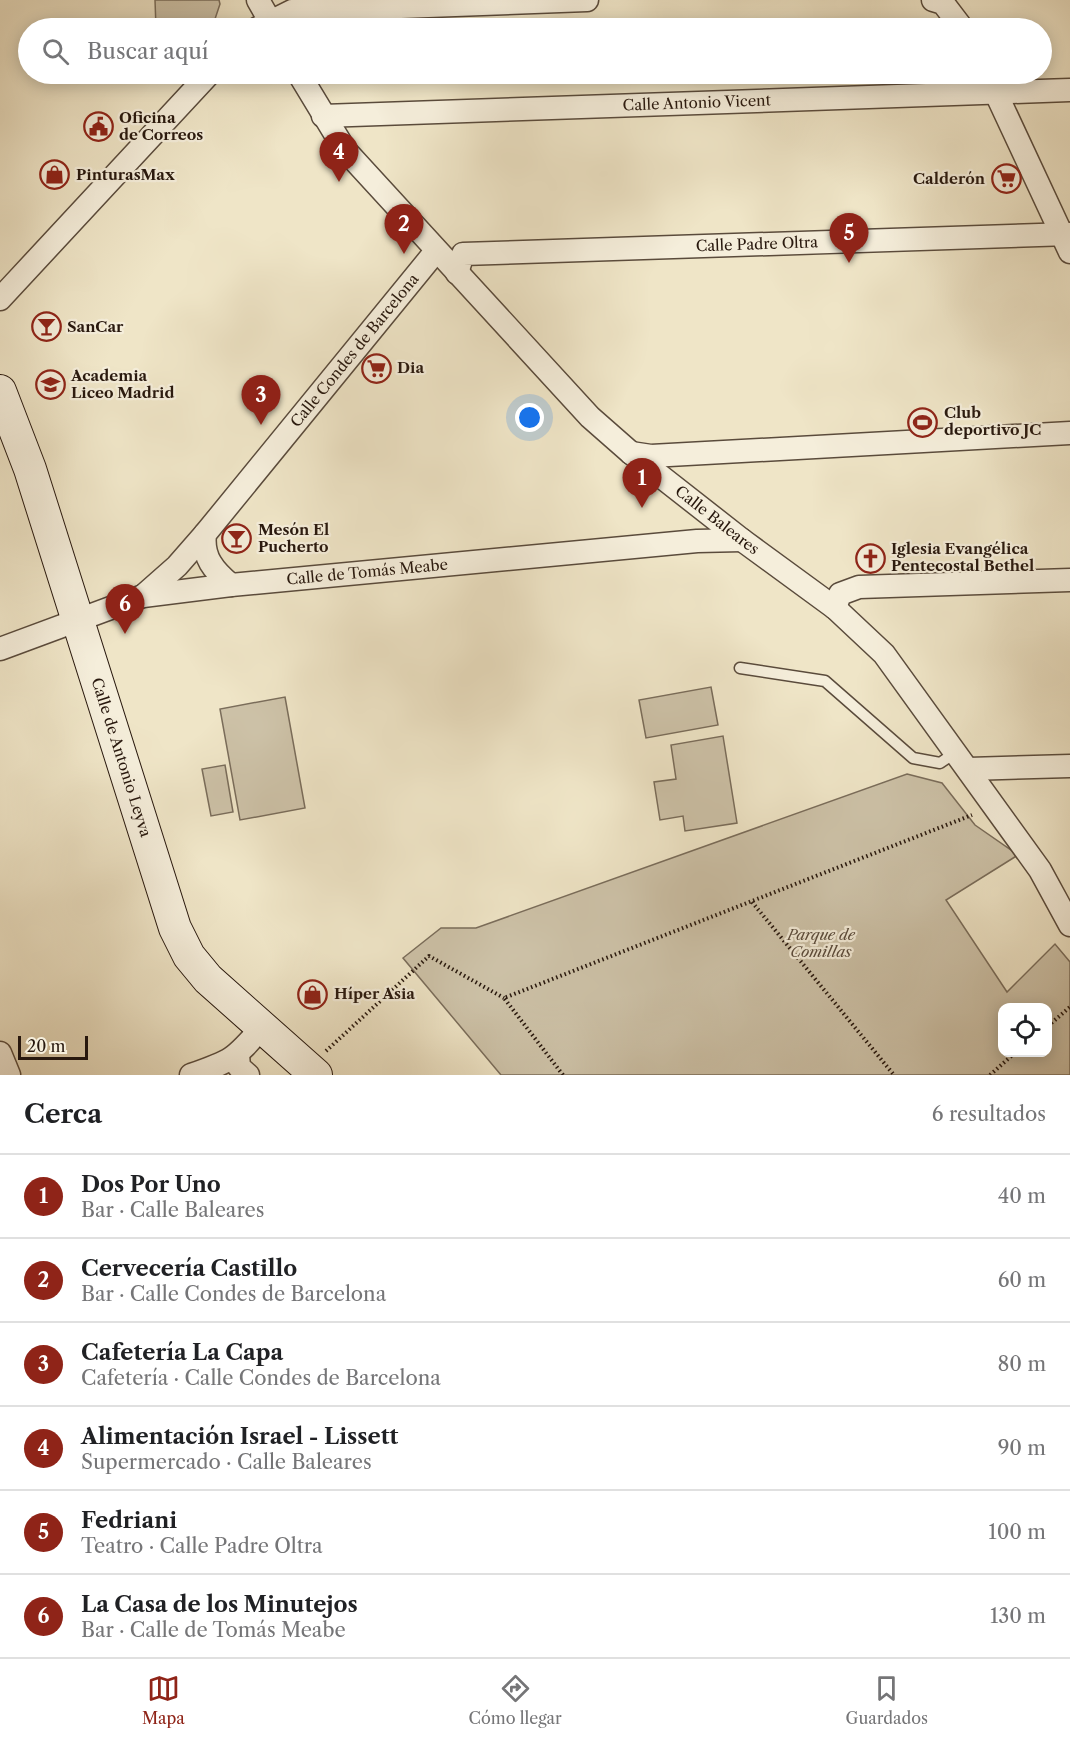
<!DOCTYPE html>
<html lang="es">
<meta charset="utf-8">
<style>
body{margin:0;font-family:"Libre Caslon Text",serif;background:#f2f2f2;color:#202124}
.controls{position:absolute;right:18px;bottom:18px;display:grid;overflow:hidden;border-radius:12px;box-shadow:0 3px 15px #0003}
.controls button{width:54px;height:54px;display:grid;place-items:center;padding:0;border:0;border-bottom:2px solid #e0e0e0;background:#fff;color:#202124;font:30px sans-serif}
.scale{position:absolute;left:18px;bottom:15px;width:70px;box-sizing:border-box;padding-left:6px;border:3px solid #28180e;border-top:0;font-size:16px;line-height:21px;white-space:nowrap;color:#28180e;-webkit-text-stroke:4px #f5eedb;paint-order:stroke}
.you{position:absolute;left:530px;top:418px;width:21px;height:21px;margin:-15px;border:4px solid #fff;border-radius:50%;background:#1a73e8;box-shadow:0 0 0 9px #1a73e833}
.badge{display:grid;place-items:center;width:39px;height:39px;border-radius:50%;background:#8f2418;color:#fff;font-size:20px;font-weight:700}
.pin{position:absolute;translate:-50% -50px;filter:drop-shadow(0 2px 3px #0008)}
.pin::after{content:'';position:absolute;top:32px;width:21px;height:18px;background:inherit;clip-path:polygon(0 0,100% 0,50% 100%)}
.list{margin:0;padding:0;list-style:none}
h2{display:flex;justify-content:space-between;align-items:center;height:78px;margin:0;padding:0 24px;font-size:26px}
h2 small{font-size:20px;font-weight:400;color:#757577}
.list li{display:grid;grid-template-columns:39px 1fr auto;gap:18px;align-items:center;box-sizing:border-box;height:84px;padding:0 24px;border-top:2px solid #e0e0e0}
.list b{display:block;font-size:22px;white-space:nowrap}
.list p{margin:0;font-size:20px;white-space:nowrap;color:#757577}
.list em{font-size:20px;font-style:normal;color:#757577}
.icon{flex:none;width:33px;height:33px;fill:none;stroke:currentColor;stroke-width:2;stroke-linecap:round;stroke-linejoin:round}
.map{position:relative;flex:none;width:1070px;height:1075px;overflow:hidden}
.search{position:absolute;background:#fff;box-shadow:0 3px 15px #0003;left:18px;right:18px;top:18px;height:66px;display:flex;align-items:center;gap:15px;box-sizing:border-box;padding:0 21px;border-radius:33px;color:#757577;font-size:22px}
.sheet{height:582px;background:#fff}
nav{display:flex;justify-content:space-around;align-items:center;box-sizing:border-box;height:84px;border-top:2px solid #e0e0e0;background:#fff;font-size:16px;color:#757577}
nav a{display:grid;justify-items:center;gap:3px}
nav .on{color:#8f2418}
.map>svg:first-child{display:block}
.green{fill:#cdc2a8;stroke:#7a6d5b;stroke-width:1.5;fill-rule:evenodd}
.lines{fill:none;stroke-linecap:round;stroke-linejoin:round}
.lane-casing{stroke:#5a4b3c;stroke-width:13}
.street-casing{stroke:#5a4b3c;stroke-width:25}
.secondary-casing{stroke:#28180e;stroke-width:34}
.path{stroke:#28180e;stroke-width:4;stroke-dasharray:1.5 3;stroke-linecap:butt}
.lane{stroke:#f5eedb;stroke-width:10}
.street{stroke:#f5eedb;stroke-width:22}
.secondary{stroke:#f5eedb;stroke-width:32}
.labels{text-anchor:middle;stroke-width:4.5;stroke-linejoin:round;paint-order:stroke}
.street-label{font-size:15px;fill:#28180e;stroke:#f5eedb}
.poi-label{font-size:15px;font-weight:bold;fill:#28180e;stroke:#f5eedb;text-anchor:start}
.park-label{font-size:15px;font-style:italic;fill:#5a4b3c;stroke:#f5eedb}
</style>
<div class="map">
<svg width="1070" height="1075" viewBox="0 0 1070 1075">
<rect width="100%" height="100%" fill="#efe5c7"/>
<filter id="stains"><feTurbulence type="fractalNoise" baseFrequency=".00333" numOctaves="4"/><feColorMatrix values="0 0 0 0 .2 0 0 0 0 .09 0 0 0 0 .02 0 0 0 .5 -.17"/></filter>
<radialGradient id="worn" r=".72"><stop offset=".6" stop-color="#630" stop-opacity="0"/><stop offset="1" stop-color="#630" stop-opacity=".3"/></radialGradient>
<g class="green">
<path d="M155 0H219L220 4 212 28H156Z"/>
<path d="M711 687 718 725 646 738 639 700Z"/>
<path d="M285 697 305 808 240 820 220 709Z"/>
<path d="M723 736 737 823 685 831 683 816 660 820 654 782 676 779 671 745Z"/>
<path d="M225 765 233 812 211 816 202 769Z"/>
<path d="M907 774 942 783 975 825 1018 855 946 900 1007 992 1055 944 1070 962V1075H501L403 958 441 928H476ZM1002 1008H1048V1052H1002Z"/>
</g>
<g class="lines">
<defs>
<path id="lane" d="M740 668 825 681 913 758 940 763 956 752"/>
<g id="street">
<path d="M258 0 274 28"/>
<path d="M933 0 943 3 962 28"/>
<path d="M258 28 292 11 587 0"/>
<path id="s1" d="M299 74 345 150 590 417 631 453 742 540 835 608 884 654 1040 870 1070 925"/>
<path d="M987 74 1070 252"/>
<path id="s2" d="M323 116 1070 90"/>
<path id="s3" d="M457 273 463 254 1070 234"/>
<path d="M0 299 209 74"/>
<path d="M631 453 651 456 1070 433"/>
<path id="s4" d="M231 585C214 571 202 557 205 534L436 251"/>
<path d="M143 596 177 566 205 534"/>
<path d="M835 608 840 594 859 587 1070 580"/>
<path id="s5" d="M0 649 143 596 231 585 697 541 742 540"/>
<path d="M969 769 1070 766"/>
<path d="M0 1053 9 1075"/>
<path d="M238 1055 239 1067 248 1075"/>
<path d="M191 1075C231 1061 234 1060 262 1027"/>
</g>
<g id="secondary">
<path id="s6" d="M0 391 30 469 175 928 189 956 208 979 316 1075"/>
</g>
</defs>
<use href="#lane" class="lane-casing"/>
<use href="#street" class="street-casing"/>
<use href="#secondary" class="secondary-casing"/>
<g class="path">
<path d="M752 902 894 1075"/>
<path d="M1048 1026 1070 1007"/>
<path d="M326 1051 429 956 504 998"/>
<path d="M563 1075 504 998 972 815"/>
<path d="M990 1075 1016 1052"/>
</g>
<use href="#lane" class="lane"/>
<use href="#street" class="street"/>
<use href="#secondary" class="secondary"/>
</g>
<defs>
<symbol id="civic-ring" viewBox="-11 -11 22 22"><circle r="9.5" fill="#f5eedb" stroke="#8f2418" stroke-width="1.5"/><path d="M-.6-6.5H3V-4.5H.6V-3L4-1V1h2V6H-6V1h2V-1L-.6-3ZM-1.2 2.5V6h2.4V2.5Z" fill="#8f2418"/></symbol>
<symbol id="shop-ring" viewBox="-11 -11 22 22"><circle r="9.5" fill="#f5eedb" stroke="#8f2418" stroke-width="1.5"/><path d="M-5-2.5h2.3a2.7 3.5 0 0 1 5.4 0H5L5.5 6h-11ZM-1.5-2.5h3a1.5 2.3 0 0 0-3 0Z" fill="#8f2418"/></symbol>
<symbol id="supermarket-ring" viewBox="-11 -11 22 22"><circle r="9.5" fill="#f5eedb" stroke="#8f2418" stroke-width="1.5"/><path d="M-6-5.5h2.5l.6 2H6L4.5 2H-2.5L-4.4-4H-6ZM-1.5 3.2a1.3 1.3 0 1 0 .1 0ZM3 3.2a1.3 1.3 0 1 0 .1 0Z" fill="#8f2418"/></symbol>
<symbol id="bar-ring" viewBox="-11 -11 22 22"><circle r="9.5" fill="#f5eedb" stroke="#8f2418" stroke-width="1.5"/><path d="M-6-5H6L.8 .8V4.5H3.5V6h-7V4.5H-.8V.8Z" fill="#8f2418"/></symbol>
<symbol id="school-ring" viewBox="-11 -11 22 22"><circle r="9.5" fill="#f5eedb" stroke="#8f2418" stroke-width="1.5"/><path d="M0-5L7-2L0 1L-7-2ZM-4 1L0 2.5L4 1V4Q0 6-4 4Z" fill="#8f2418"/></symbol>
<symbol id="stadium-ring" viewBox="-11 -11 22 22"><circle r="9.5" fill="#f5eedb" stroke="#8f2418" stroke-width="1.5"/><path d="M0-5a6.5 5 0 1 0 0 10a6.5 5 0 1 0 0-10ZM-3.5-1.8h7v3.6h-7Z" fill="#8f2418"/></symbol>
<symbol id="church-ring" viewBox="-11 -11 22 22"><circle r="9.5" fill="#f5eedb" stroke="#8f2418" stroke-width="1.5"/><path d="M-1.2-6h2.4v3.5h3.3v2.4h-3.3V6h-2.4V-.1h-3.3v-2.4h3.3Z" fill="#8f2418"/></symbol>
</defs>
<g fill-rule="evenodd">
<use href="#civic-ring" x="82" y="110" width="33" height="33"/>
<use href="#shop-ring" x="38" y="158" width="33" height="33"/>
<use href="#supermarket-ring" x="990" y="162" width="33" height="33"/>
<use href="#bar-ring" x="30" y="310" width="33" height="33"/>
<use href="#supermarket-ring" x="360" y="352" width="33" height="33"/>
<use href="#school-ring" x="34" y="368" width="33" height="33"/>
<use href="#stadium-ring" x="906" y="406" width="33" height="33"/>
<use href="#bar-ring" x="220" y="522" width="33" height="33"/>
<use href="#church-ring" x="854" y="542" width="33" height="33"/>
<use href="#shop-ring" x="296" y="978" width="33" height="33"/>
</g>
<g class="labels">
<g class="street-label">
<text dy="5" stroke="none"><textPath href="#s2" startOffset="374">Calle Antonio Vicent</textPath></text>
<text dy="5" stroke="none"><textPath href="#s3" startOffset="314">Calle Padre Oltra</textPath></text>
<text dy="5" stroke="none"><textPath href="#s4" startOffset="297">Calle Condes de Barcelona</textPath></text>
<text dy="5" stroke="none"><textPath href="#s1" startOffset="615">Calle Baleares</textPath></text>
<text dy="5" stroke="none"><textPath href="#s5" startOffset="378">Calle de Tomás Meabe</textPath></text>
<text dy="5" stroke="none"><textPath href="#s6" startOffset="386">Calle de Antonio Leyva</textPath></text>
</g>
<g class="poi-label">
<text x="119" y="123">Oficina<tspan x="119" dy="17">de Correos</tspan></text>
<text x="76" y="180">PinturasMax</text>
<text x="985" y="184" text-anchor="end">Calderón</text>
<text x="67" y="332">SanCar</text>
<text x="397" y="373">Dia</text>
<text x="71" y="381">Academia<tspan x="71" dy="17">Liceo Madrid</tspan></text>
<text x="944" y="418">Club<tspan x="944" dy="17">deportivo JC</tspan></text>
<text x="258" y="535">Mesón El<tspan x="258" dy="17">Pucherto</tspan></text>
<text x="891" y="554">Iglesia Evangélica<tspan x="891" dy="17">Pentecostal Bethel</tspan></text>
<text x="334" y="999">Híper Asia</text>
</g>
<g class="park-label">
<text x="821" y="940">Parque de<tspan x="821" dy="17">Comillas</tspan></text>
</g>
</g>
<rect width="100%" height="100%" filter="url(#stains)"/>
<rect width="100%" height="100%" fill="url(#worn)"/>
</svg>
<div class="controls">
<button><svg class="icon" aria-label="locate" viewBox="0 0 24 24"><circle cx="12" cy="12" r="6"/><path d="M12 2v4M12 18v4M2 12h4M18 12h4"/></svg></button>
</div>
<div class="scale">20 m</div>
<div class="you"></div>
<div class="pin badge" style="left:642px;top:508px">1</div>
<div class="pin badge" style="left:404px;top:254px">2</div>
<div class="pin badge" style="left:261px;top:425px">3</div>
<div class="pin badge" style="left:339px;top:182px">4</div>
<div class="pin badge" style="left:849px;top:263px">5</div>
<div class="pin badge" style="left:125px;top:634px">6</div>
<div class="search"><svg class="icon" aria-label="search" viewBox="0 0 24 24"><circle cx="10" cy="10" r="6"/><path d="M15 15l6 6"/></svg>Buscar aquí</div>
</div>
<section class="sheet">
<h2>Cerca<small>6 resultados</small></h2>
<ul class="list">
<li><span class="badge">1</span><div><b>Dos Por Uno</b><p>Bar · Calle Baleares</p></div><em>40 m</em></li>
<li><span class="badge">2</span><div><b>Cervecería Castillo</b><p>Bar · Calle Condes de Barcelona</p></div><em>60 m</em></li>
<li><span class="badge">3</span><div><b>Cafetería La Capa</b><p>Cafetería · Calle Condes de Barcelona</p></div><em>80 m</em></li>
<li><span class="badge">4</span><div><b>Alimentación Israel - Lissett</b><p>Supermercado · Calle Baleares</p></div><em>90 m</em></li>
<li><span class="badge">5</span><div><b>Fedriani</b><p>Teatro · Calle Padre Oltra</p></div><em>100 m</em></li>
<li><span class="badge">6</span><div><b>La Casa de los Minutejos</b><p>Bar · Calle de Tomás Meabe</p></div><em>130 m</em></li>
</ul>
</section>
<nav>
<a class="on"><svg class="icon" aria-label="map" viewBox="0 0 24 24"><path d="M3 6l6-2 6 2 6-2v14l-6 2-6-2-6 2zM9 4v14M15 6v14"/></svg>Mapa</a>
<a><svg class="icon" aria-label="directions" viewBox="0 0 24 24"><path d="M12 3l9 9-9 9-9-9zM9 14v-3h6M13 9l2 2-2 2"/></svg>Cómo llegar</a>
<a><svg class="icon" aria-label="saved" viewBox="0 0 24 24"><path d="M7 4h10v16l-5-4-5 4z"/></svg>Guardados</a>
</nav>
